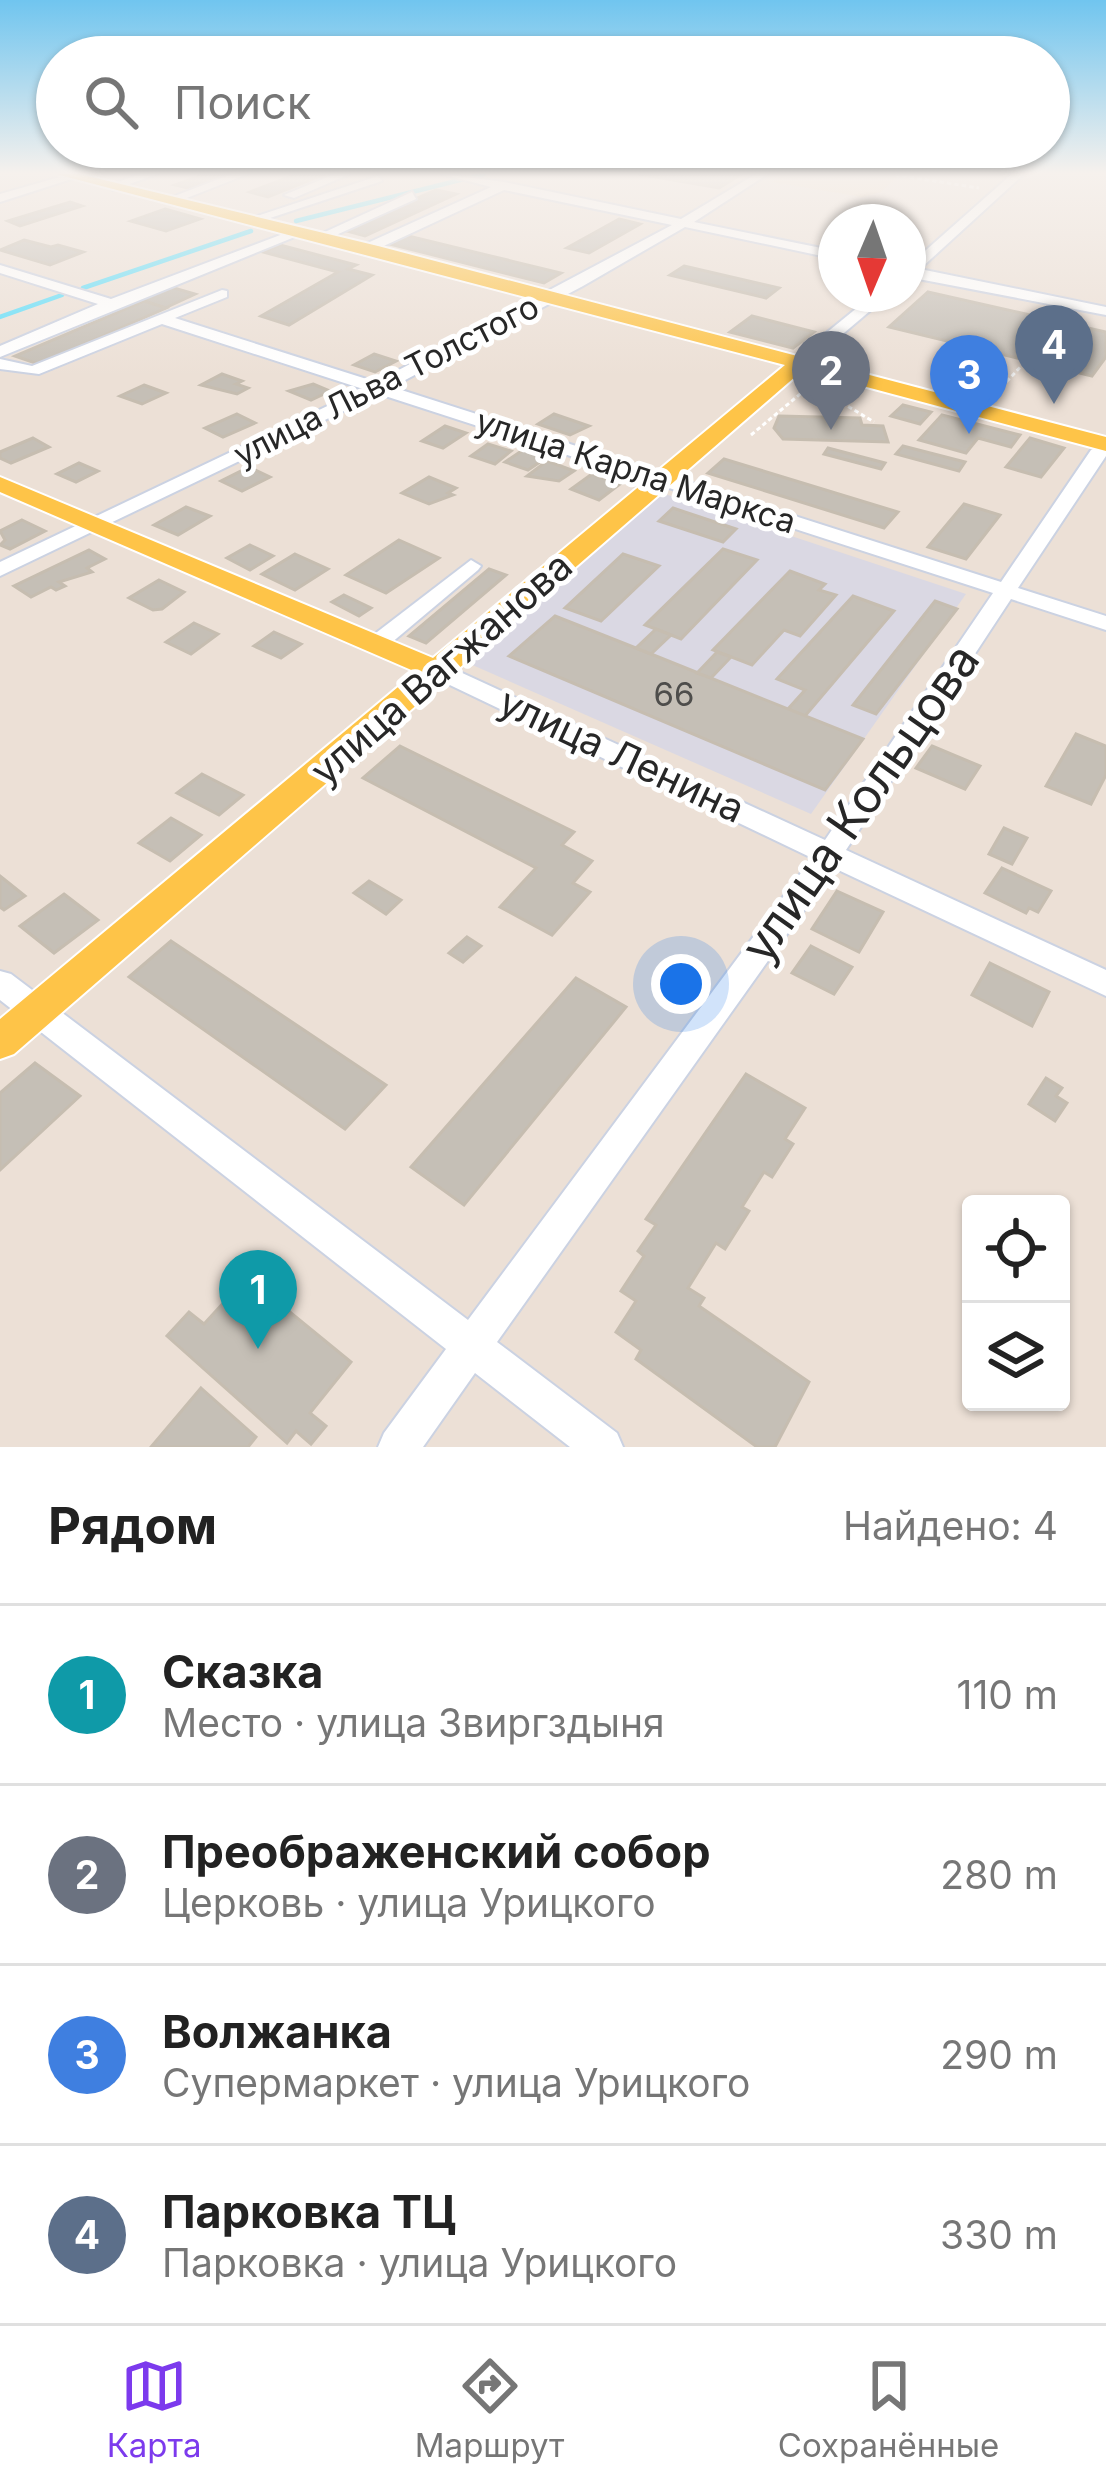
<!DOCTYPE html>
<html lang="ru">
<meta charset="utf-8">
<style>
body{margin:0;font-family:Inter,sans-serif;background:#f6f6f6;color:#222}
.controls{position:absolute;right:36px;bottom:36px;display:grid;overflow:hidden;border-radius:12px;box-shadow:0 3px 9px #0004}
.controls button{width:108px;height:108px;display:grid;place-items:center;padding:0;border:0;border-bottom:3px solid #e0e0e0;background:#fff;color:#222;font:60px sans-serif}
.compass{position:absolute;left:818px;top:204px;width:108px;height:108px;border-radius:50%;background:#fff;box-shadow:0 3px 9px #0004;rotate:182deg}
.you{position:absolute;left:681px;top:984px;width:42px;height:42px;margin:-30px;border:9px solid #fff;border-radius:50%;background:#1a73e8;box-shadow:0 0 0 18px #1a73e833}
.badge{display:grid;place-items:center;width:78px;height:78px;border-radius:50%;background:#7c3aed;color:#fff;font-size:39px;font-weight:700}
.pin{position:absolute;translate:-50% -99px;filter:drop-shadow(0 3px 6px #0008)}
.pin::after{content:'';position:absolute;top:63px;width:42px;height:36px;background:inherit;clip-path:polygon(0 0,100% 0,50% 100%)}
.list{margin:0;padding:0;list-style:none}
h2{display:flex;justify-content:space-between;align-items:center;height:156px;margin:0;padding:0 48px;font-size:51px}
h2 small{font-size:39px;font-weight:400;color:#767676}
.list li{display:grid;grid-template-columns:78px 1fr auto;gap:36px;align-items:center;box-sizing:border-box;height:180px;padding:0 48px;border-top:3px solid #e0e0e0}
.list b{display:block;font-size:45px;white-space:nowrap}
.list p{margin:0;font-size:39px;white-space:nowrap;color:#767676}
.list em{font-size:39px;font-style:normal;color:#767676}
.icon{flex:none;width:66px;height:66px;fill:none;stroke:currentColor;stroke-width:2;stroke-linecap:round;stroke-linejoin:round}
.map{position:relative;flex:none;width:1106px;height:1447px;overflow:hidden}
.search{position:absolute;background:#fff;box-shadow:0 3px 9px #0004;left:36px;right:36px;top:36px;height:132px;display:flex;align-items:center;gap:30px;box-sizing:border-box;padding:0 42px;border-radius:66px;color:#767676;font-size:45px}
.sheet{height:876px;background:#fff}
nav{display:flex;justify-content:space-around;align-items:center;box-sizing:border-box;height:168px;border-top:3px solid #e0e0e0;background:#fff;font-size:33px;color:#767676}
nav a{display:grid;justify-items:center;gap:6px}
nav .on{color:#7c3aed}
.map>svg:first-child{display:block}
.industrial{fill:#dad8e3}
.education{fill:#f0ddc3}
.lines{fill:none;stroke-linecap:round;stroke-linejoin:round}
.stream{stroke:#5ddefa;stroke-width:4.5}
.building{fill:#c5bfb6;stroke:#c6bdb0;stroke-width:3}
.minor-casing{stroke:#cbd2e2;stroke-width:4}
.major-casing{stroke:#fff;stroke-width:4}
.path{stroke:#fff;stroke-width:3;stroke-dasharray:4.5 3;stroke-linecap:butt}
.minor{fill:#fff;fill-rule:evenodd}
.major{fill:#fec448;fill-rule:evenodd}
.labels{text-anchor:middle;stroke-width:10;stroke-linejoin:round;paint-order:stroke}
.far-street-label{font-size:33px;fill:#272727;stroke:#fff}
.number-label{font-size:33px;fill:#4e4d4b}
.street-label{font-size:39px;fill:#272727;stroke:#fff}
.near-street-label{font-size:48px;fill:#272727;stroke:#fff}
</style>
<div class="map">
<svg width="1106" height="1447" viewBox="0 0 1106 1447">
<rect width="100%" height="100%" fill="#ece0d6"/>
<path class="industrial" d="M659 492 966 594 811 814 461 660Z"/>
<path class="education" d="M784 174H901L881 192 862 197 772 182Z"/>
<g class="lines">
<g class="stream">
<path d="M296 221 484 174"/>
<path d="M83 288 251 231"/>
<path d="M0 317 62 295"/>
</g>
</g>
<g class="building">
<path d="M205 174H233L192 189 175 185Z"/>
<path d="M297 174H325L268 197 250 192Z"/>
<path d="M638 174 713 175 742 174 719 188Z"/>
<path d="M436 190 456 194 365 236 343 230Z"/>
<path d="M70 202 82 206 20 226 8 221Z"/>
<path d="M165 209 200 219 166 231 131 221Z"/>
<path d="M619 219 640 224 589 253 567 248Z"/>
<path d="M404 235 561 273 544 283 386 243Z"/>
<path d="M24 240 51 247 58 245 83 252 50 265 0 250Z"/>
<path d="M280 245 356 265 348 269 372 275 289 325 261 316 338 272 263 252Z"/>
<path d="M684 266 779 288 766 298 670 275Z"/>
<path d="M167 286 195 294 165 308 137 299Z"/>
<path d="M928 292 1106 332V357L1092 376 889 327Z"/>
<path d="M144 301 166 308 38 364 15 356Z"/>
<path d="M752 316 814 332 793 348 730 332Z"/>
<path d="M374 354 396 361 375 372 354 365Z"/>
<path d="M222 374 242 381 236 384 248 388 237 394 201 385Z"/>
<path d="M313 384 330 391 311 400 289 391Z"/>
<path d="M144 385 166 393 142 404 120 396Z"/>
<path d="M903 405 931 412 920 424 891 416Z"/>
<path d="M237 414 255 423 223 437 205 428Z"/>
<path d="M554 414 589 426 570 435 538 424Z"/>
<path d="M942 415 1008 432 1020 435 1011 447 978 438 966 453 919 440Z"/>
<path d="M779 416 860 418 862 425 883 426 888 442 783 439 774 428Z"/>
<path d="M445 426 466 433 443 448 422 441Z"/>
<path d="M33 438 49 447 11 463 0 458V452Z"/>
<path d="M1030 438 1064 448 1041 477 1006 467Z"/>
<path d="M488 444 511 451 495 464 471 456Z"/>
<path d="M903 446 965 462 959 471 896 454Z"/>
<path d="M828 448 885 463 881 469 824 454Z"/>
<path d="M523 450 546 458 528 470 505 462Z"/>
<path d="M724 459 898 512 884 528 708 473Z"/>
<path d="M547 461 574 471 559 481 527 476Z"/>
<path d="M79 463 98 471 76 482 57 474Z"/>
<path d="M249 467 270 477 242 491 221 481Z"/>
<path d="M592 474 620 484 599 500 571 489Z"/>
<path d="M429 477 456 488 448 493 453 495 429 504 402 493Z"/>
<path d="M964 504 1000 515 966 559 928 547Z"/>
<path d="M186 507 210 516 178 535 154 525Z"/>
<path d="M673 508 736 529 723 542 659 521Z"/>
<path d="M22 520 45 531 10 549 0 545 5 540 0 531Z"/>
<path d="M399 540 439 558 386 593 346 575Z"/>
<path d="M250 545 273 556 250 570 227 558Z"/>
<path d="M723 549 757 560 681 639 645 625Z"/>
<path d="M89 550 105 559 87 568 92 572 59 582 65 586 56 590 51 587 31 597 14 586Z"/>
<path d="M295 554 328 569 295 590 262 574Z"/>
<path d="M623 554 659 566 601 621 565 608Z"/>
<path d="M489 569 506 575 426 643 409 636Z"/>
<path d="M790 571 825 584 819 590 836 595 800 636 784 630 752 665 713 650Z"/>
<path d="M159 580 184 592 162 609 153 610 129 598Z"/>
<path d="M344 595 371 608 359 616 332 602Z"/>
<path d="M853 596 894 611 805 716 788 709 805 690 777 679Z"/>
<path d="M935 601 957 609 876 714 853 705Z"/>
<path d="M555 616 651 654 863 739 825 790 509 656Z"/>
<path d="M194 623 218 634 191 654 166 642Z"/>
<path d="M656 629 671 635 651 654 636 648Z"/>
<path d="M274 632 301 644 281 658 254 646Z"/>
<path d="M717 652 731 657 711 678 697 673Z"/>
<path d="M1076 734 1106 746V775L1091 804 1046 786Z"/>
<path d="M400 746 574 832 562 845 592 861 573 883 590 892 552 935 500 907 536 868 363 778Z"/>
<path d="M932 746 980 766 965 789 916 768Z"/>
<path d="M202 774 243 795 219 815 177 793Z"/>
<path d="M171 818 201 835 170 861 139 843Z"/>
<path d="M1004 828 1027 838 1012 864 989 854Z"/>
<path d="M1002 868 1051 891 1038 912 1029 908 1026 913 985 893Z"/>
<path d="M0 876 25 896 4 910 0 907Z"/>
<path d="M369 881 401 900 386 914 354 893Z"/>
<path d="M837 891 883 912 859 952 812 929Z"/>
<path d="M64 894 98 920 54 953 20 926Z"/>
<path d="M467 937 481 946 463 962 449 953Z"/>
<path d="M171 941 386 1085 345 1129 129 977Z"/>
<path d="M811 946 852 967 834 994 792 973Z"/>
<path d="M990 963 1049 992 1032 1026 972 995Z"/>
<path d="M576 978 626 1007 464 1205 411 1167Z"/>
<path d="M35 1063 80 1096 0 1170V1093Z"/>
<path d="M746 1074 805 1108 785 1139 793 1144 772 1177 764 1172 742 1207 749 1211 725 1249 716 1243 688 1288 704 1298 699 1306 809 1382 775 1447H757L636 1359 641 1350 616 1332 636 1301 621 1291 644 1256 638 1251 656 1225 646 1219Z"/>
<path d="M1046 1078 1062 1088 1056 1096 1067 1103 1055 1121 1029 1104Z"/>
<path d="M247 1277 351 1362 310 1413 326 1426 311 1444 296 1431 287 1443 167 1336 189 1312 204 1324Z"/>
<path d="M201 1388 256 1437 248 1447H151Z"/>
</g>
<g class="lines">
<defs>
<g id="minor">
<path d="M70 174H87L0 202V194Z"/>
<path d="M140 174H157L113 190 107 186Z"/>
<path d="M232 174H248L174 203 164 200Z"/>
<path d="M335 174H350L294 198 284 195Z"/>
<path d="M441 174 504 182 681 219 756 174H768L694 222 836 251V259L685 227 583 286 392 387 1001 582 1091 450 1106 443V456L1018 588 1106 616V630L1011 599 846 850 1106 970V996L834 868 497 1342 617 1433 623 1447H570L475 1373 423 1447H378L384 1433 446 1349 0 1000V971L11 974 468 1320 812 858 431 676 428 671 431 666H447L825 840 993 593 379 394 0 576V562L363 389 162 324 39 374 0 369V359L32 366 222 290 227 291V297L175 318 376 382 672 225 504 190 373 251H363V245L491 187Z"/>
<path d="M1012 174H1024L920 269 1106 307V315L908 277V266Z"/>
<path d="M378 176 382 181 255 223 245 220Z"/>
<path d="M412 192 416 199 325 240 314 237Z"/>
<path d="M296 229 307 232 0 357V346L98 304 0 273V265L111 299Z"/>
<path d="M874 294H890L805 366H793V360Z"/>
<path d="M471 560 481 566 478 570 384 649H368L365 644 368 639Z"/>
</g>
<path id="major" d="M56 174H79L378 246 1106 437V451L803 370 14 1054 0 1059V1019L416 672 0 492V477L433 658 785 365Z"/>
</defs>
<use href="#minor" class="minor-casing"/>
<use href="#major" class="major-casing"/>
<g class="path">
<path d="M895 175 979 188"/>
<path d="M816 387 874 422"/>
<path d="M991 398 1027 360"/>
<path d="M751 435 811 385"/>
</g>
<use href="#minor" class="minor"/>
<use href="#major" class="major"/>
</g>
<linearGradient id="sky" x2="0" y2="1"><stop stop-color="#70c5ef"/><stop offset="0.46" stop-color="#f6f1ed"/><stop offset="1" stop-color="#f6f1ed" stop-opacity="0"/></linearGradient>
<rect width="1106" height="376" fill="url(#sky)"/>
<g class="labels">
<g class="far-street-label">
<text transform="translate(386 380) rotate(-27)" y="12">улица Льва Толстого</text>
<text transform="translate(636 471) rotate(18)" y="12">улица Карла Маркса</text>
</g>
<g class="number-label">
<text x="674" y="706">66</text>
</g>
<g class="street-label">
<text transform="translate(441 668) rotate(-41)" y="14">улица Вагжанова</text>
<text transform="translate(622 755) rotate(25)" y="14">улица Ленина</text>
</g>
<g class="near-street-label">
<text transform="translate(860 803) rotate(-55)" y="17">улица Кольцова</text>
</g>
</g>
</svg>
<div class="controls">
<button><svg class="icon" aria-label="locate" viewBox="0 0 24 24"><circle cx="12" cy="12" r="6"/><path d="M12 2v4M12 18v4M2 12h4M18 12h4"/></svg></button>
<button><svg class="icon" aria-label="layers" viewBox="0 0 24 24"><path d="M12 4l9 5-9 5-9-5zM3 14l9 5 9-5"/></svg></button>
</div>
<svg class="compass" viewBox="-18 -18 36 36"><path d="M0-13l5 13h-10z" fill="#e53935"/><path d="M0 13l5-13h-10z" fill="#767676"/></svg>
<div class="you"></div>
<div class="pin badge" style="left:258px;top:1349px;background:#0f9aa8">1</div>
<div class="pin badge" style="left:831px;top:430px;background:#6b7280">2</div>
<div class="pin badge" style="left:969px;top:434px;background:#3f7fe0">3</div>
<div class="pin badge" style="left:1054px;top:404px;background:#5c6f8a">4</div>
<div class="search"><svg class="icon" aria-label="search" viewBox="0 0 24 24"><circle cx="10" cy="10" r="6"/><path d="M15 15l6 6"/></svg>Поиск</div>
</div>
<section class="sheet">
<h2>Рядом<small>Найдено: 4</small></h2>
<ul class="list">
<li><span class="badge" style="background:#0f9aa8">1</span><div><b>Сказка</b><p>Место · улица Звиргздыня</p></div><em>110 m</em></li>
<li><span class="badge" style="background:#6b7280">2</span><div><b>Преображенский собор</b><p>Церковь · улица Урицкого</p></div><em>280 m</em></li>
<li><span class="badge" style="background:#3f7fe0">3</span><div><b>Волжанка</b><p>Супермаркет · улица Урицкого</p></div><em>290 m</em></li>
<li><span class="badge" style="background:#5c6f8a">4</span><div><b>Парковка ТЦ</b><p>Парковка · улица Урицкого</p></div><em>330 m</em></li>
</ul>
</section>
<nav>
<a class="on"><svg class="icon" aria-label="map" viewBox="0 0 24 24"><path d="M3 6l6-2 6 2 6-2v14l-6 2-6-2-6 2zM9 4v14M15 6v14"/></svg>Карта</a>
<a><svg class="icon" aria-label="directions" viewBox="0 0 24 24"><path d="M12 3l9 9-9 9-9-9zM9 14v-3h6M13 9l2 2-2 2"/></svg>Маршрут</a>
<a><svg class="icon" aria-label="saved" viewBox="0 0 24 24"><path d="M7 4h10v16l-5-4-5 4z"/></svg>Сохранённые</a>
</nav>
